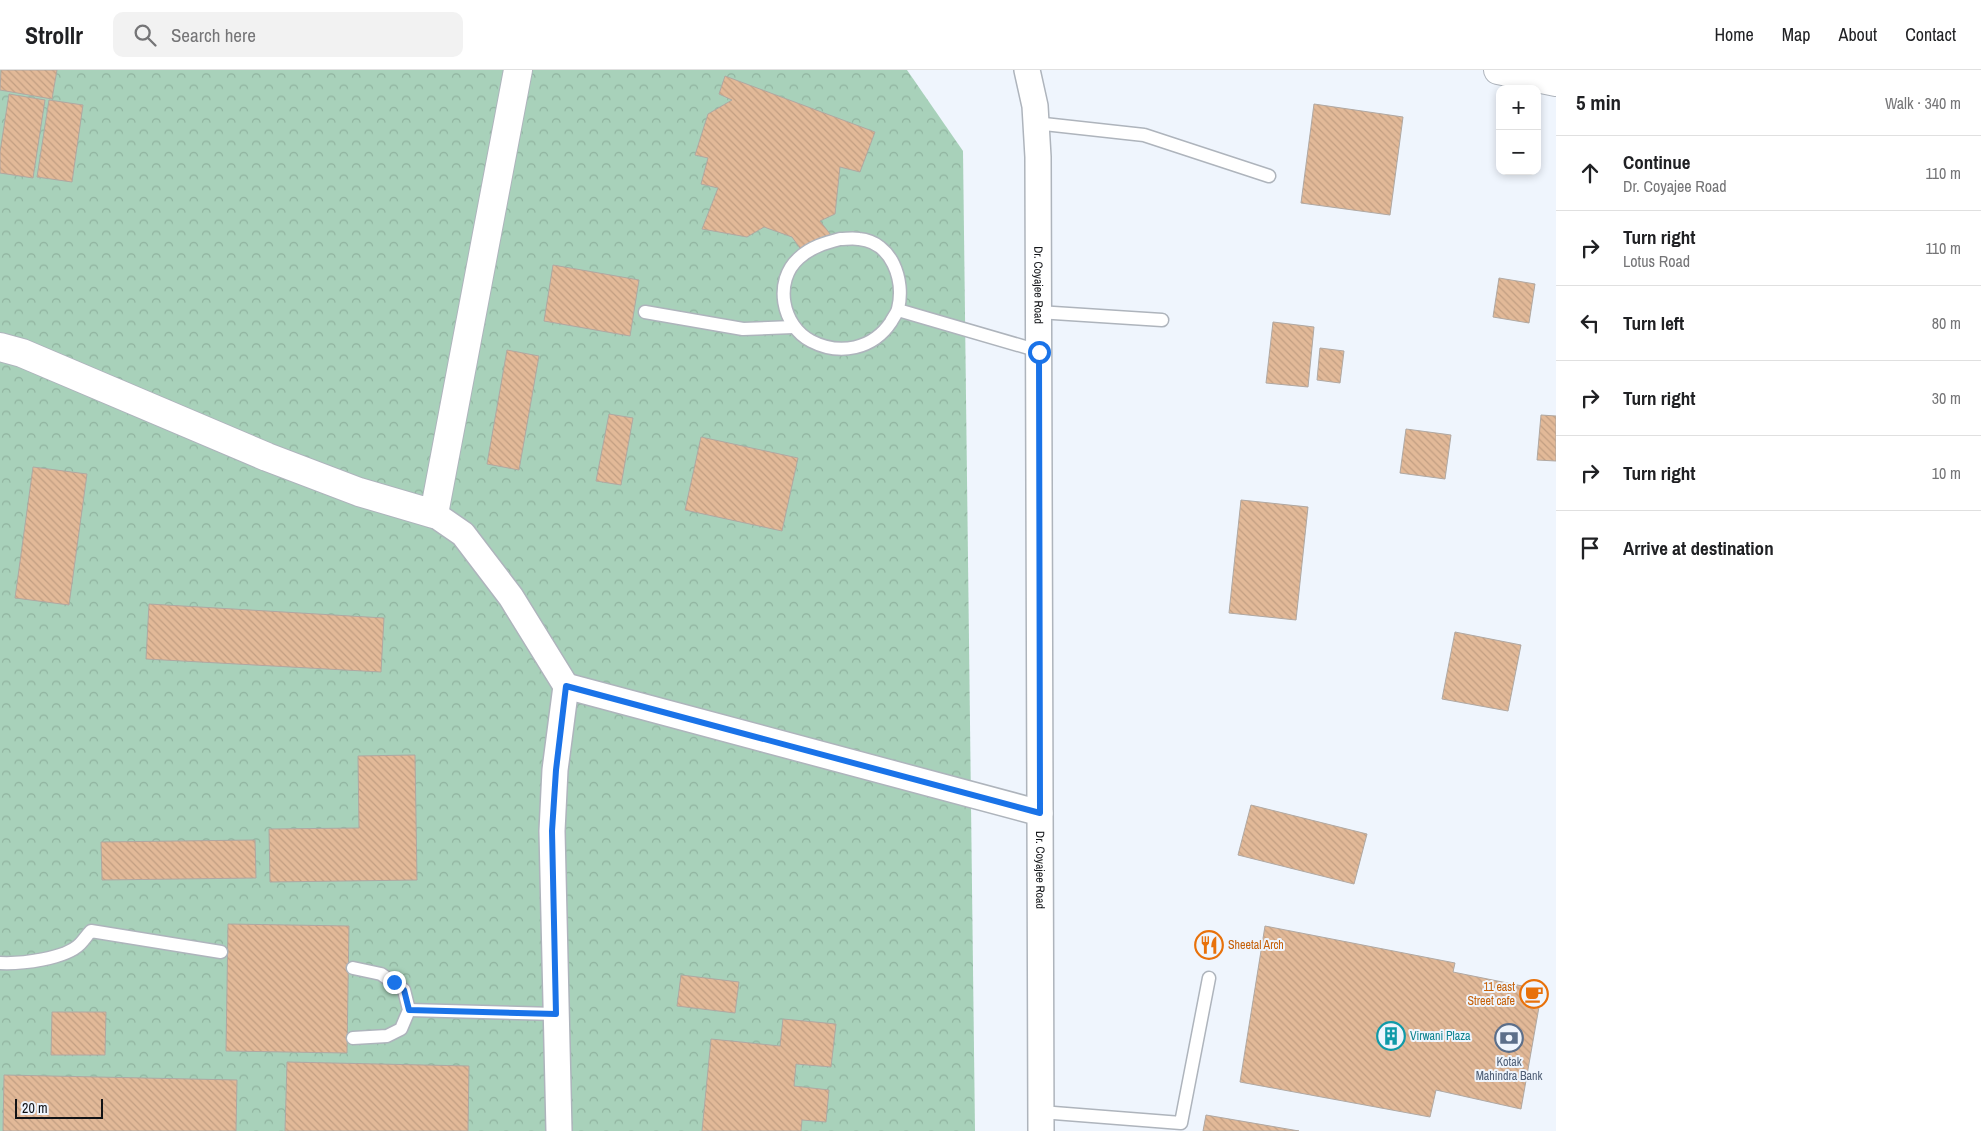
<!DOCTYPE html>
<meta charset="utf-8">
<style>
body{margin:0;font-family:"Archivo Narrow",sans-serif;background:#f2f2f2;color:#202124}
.controls{position:absolute;right:15px;top:15px;display:grid;overflow:hidden;border-radius:10px;box-shadow:0 2px 8px #0003}
.controls button{width:45px;height:45px;display:grid;place-items:center;padding:0;border:0;border-bottom:1px solid #e0e0e0;background:#fff;color:#202124;font:25px sans-serif}
.scale{position:absolute;left:15px;bottom:12px;width:88px;box-sizing:border-box;padding-left:5px;border:2px solid #111316;border-top:0;font-size:14px;line-height:18px;white-space:nowrap;color:#111316;-webkit-text-stroke:4px #eff5fd;paint-order:stroke}
.stop{position:absolute;width:15px;height:15px;margin:-11px;border:4px solid #1a73e8;border-radius:50%;background:#fff}
.stop.end{background:#1a73e8;border-color:#fff;box-shadow:0 1px 5px #0008}
.list{margin:0;padding:0;list-style:none}
h2{display:flex;justify-content:space-between;align-items:center;height:65px;margin:0;padding:0 20px;font-size:21px}
h2 small{font-size:16px;font-weight:400;color:#757577}
.list li{display:grid;grid-template-columns:32px 1fr auto;gap:15px;align-items:center;box-sizing:border-box;height:75px;padding:0 20px;border-top:1px solid #e0e0e0}
.list b{display:block;font-size:19px;white-space:nowrap}
.list p{margin:0;font-size:16px;white-space:nowrap;color:#757577}
.list em{font-size:16px;font-style:normal;color:#757577}
.icon{flex:none;width:28px;height:28px;fill:none;stroke:currentColor;stroke-width:2;stroke-linecap:round;stroke-linejoin:round}
.map{position:relative;flex:none;width:1556px;height:1061px;overflow:hidden}
header{display:flex;align-items:center;gap:30px;box-sizing:border-box;height:70px;padding:0 25px;background:#fff;border-bottom:1px solid #e0e0e0}
header strong{font-size:24px}
nav{display:flex;gap:28px;margin-inline-start:auto;font-size:18px}
.search{width:350px;height:45px;background:#f2f2f2;display:flex;align-items:center;gap:12px;box-sizing:border-box;padding:0 18px;border-radius:10px;color:#757577;font-size:19px}
main{display:flex}
aside{flex:1;background:#fff}
.map>svg:first-child{display:block}
.park{fill:url(#park-crowns)}
.building{fill:url(#building-back-hatch);stroke:#b0a8a2}
.lines{fill:none;stroke-linecap:round;stroke-linejoin:round}
.service-casing{stroke:#aeb4bc;stroke-width:15}
.minor-casing{stroke:#aeb4bc;stroke-width:28}
.tertiary-casing{stroke:#aeb4bc;stroke-width:30}
.service{stroke:#fff;stroke-width:12}
.minor{stroke:#fff;stroke-width:25}
.tertiary{stroke:#fff;stroke-width:28}
.route{stroke:#1a73e8;stroke-width:6}
.labels{text-anchor:middle;stroke-width:4;stroke-linejoin:round;paint-order:stroke}
.street-label{font-size:12px;fill:#111316;stroke:#eff5fd}
.food-label{font-size:12px;fill:#c56008;stroke:#eff5fd;text-anchor:start}
.culture-label{font-size:12px;fill:#0d838f;stroke:#eff5fd;text-anchor:start}
.service-label{font-size:12px;fill:#4e5e75;stroke:#eff5fd}
</style>
<header>
<strong>Strollr</strong>
<div class="search"><svg class="icon" aria-label="search" viewBox="0 0 24 24"><circle cx="10" cy="10" r="6"/><path d="M15 15l6 6"/></svg>Search here</div>
<nav><a>Home</a><a>Map</a><a>About</a><a>Contact</a></nav>
</header>
<main>
<div class="map">
<svg width="1556" height="1061" viewBox="0 0 1556 1061">
<defs>
<pattern id="park-crowns" width="20" height="18" patternUnits="userSpaceOnUse" patternTransform="scale(1.25)"><rect width="20" height="18" fill="#a8d1ba"/><path d="M2 6a3 3 0 1 1 6 0M12 15a3 3 0 1 1 6 0" fill="none" stroke="#90b39f"/></pattern>
<pattern id="building-back-hatch" width="6" height="6" patternUnits="userSpaceOnUse" patternTransform="scale(1.25)"><rect width="6" height="6" fill="#e2b998"/><path d="M-1 5l2 2M0 0l6 6M5-1l2 2" fill="none" stroke="#c19e82"/></pattern>
</defs>
<rect width="100%" height="100%" fill="#eff5fd"/>
<path class="park" d="M0 0H907L963 81 975 1061H0Z"/>
<g class="building">
<path d="M1 0H57L52 29 0 20Z"/>
<path d="M725 6 875 62 860 102 840 97 835 144 820 151 831 165 802 181 792 167 764 157 747 167 702 159 718 118 701 114 708 88 695 85 708 44 732 30 719 24Z"/>
<path d="M9 24 45 30 33 108 0 103V82Z"/>
<path d="M49 30 83 35 72 112 37 107Z"/>
<path d="M1314 34 1403 47 1390 145 1301 133Z"/>
<path d="M553 195 639 210 630 266 544 251Z"/>
<path d="M1499 208 1535 214 1529 253 1493 247Z"/>
<path d="M1273 252 1314 257 1308 317 1266 313Z"/>
<path d="M1320 278 1344 281 1340 313 1317 310Z"/>
<path d="M507 280 539 286 519 400 487 394Z"/>
<path d="M609 344 633 348 621 415 596 411Z"/>
<path d="M1541 345 1556 346V391L1537 390Z"/>
<path d="M1406 359 1451 365 1445 409 1400 403Z"/>
<path d="M701 367 798 388 782 461 685 440Z"/>
<path d="M33 397 87 404 69 535 15 528Z"/>
<path d="M1241 430 1308 437 1296 550 1229 543Z"/>
<path d="M149 534 384 548 381 602 146 589Z"/>
<path d="M1455 562 1521 575 1508 641 1442 629Z"/>
<path d="M415 685 417 810 270 812 269 759 359 758 358 686Z"/>
<path d="M1251 735 1367 764 1354 814 1238 785Z"/>
<path d="M255 770 256 808 102 810 101 772Z"/>
<path d="M228 854 349 856 347 983 226 981Z"/>
<path d="M1265 856 1455 893 1453 902 1542 920 1521 1039 1436 1020 1430 1047 1240 1012Z"/>
<path d="M681 905 739 912 735 943 677 936Z"/>
<path d="M52 942H106L105 985H51Z"/>
<path d="M783 949 836 954 831 997 796 994 794 1016 829 1020 826 1052 802 1050 801 1061H702L711 969 780 976Z"/>
<path d="M287 992 469 996 468 1061H285Z"/>
<path d="M4 1005 237 1010 236 1061H3Z"/>
<path d="M1206 1045 1299 1061H1203Z"/>
</g>
<g class="lines">
<defs>
<g id="service">
<path d="M1035 53 1144 65 1269 106"/>
<path d="M840 169C846 169 853 168 859 169 892 172 905 210 898 239 897 243 893 248 891 252 873 279 840 286 811 271 782 256 773 211 799 188 811 177 825 173 840 169Z"/>
<path d="M898 240 1039 281"/>
<path d="M645 242 743 259 793 257"/>
<path d="M1038 242 1162 250"/>
<path d="M0 893C21 894 65 889 80 874 84 870 87 865 91 861L221 882"/>
<path d="M409 940 556 944"/>
<path d="M353 968 387 966 401 959 409 940 404 920 381 904 353 898"/>
<path d="M1041 1042 1181 1053 1209 908"/>
</g>
<g id="minor">
<path id="s1" d="M1027 0 1035 36 1038 87 1041 1061"/>
<path d="M434 444 463 464 511 527 566 616 555 700 552 761 559 1061"/>
<path d="M566 616 1040 743"/>
</g>
<g id="tertiary">
<path d="M1498 0 1556 12"/>
<path d="M0 277 22 283 267 387 359 422 434 444 518 0"/>
</g>
</defs>
<use href="#service" class="service-casing"/>
<use href="#minor" class="minor-casing"/>
<use href="#tertiary" class="tertiary-casing"/>
<use href="#service" class="service"/>
<use href="#minor" class="minor"/>
<use href="#tertiary" class="tertiary"/>
</g>
<g class="lines">
<path class="route" d="M394 912 404 920 409 940 556 944 552 761 556 700 566 616 1040 743 1039 282"/>
</g>
<defs>
<symbol id="restaurant-ring" viewBox="-11 -11 22 22"><circle r="9.5" fill="#eff5fd" stroke="#e8710a" stroke-width="1.5"/><path d="M-5-6h1v4h1v-4h1v4h1v-4h1v5L-1.5 .5V6h-2V.5L-5-1ZM5-6V6H3V1.5H1.5Q1.5-4 5-6Z" fill="#e8710a"/></symbol>
<symbol id="cafe-ring" viewBox="-11 -11 22 22"><circle r="9.5" fill="#eff5fd" stroke="#e8710a" stroke-width="1.5"/><path d="M-5.5-4.5H6V0H3Q3 3.5 0 3.5H-2.5Q-5.5 3.5-5.5 0ZM3-3.2v2h1.7v-2ZM-6 4.5H4V6H-6Z" fill="#e8710a"/></symbol>
<symbol id="building-ring" viewBox="-11 -11 22 22"><circle r="9.5" fill="#eff5fd" stroke="#0f9aa8" stroke-width="1.5"/><path d="M-4-6H4V6H1V3H-1V6H-4ZM-2.5-4.3h1.7v1.8h-1.7ZM.8-4.3h1.7v1.8H.8ZM-2.5-1h1.7V.8h-1.7ZM.8-1h1.7V.8H.8Z" fill="#0f9aa8"/></symbol>
<symbol id="bank-ring" viewBox="-11 -11 22 22"><circle r="9.5" fill="#eff5fd" stroke="#5c6f8a" stroke-width="1.5"/><path d="M-6-4H6V4H-6ZM0-2.3a2.3 2.3 0 1 0 0 4.6a2.3 2.3 0 1 0 0-4.6Z" fill="#5c6f8a"/></symbol>
</defs>
<g fill-rule="evenodd">
<use href="#restaurant-ring" x="1193" y="859" width="32" height="32"/>
<use href="#cafe-ring" x="1518" y="908" width="32" height="32"/>
<use href="#building-ring" x="1375" y="950" width="32" height="32"/>
<use href="#bank-ring" x="1493" y="952" width="32" height="32"/>
</g>
<g class="labels">
<g class="street-label">
<text dy="4" stroke="none"><textPath href="#s1" startOffset="216">Dr. Coyajee Road</textPath></text>
<text dy="4" stroke="none"><textPath href="#s1" startOffset="801">Dr. Coyajee Road</textPath></text>
</g>
<g class="food-label">
<text x="1228" y="879">Sheetal Arch</text>
<text x="1515" y="921" text-anchor="end">11 east<tspan x="1515" dy="14">Street cafe</tspan></text>
</g>
<g class="culture-label">
<text x="1410" y="970">Virwani Plaza</text>
</g>
<g class="service-label">
<text x="1509" y="996">Kotak<tspan x="1509" dy="14">Mahindra Bank</tspan></text>
</g>
</g>
</svg>
<div class="controls">
<button>+</button>
<button>−</button>
</div>
<div class="scale">20 m</div>
<div class="stop" style="left:1039px;top:282px"></div>
<div class="stop end" style="left:394px;top:912px"></div>
</div>
<aside>
<h2>5 min<small>Walk · 340 m</small></h2>
<ul class="list">
<li><svg class="icon" aria-label="ahead" viewBox="0 0 24 24"><path d="M12 20V5M6 11l6-6 6 6"/></svg><div><b>Continue</b><p>Dr. Coyajee Road</p></div><em>110 m</em></li>
<li><svg class="icon" aria-label="right" viewBox="0 0 24 24"><path d="M7 20v-9h11M14 6l5 5-5 5"/></svg><div><b>Turn right</b><p>Lotus Road</p></div><em>110 m</em></li>
<li><svg class="icon" aria-label="left" viewBox="0 0 24 24"><path d="M17 20v-9H6M10 6l-5 5 5 5"/></svg><div><b>Turn left</b></div><em>80 m</em></li>
<li><svg class="icon" aria-label="right" viewBox="0 0 24 24"><path d="M7 20v-9h11M14 6l5 5-5 5"/></svg><div><b>Turn right</b></div><em>30 m</em></li>
<li><svg class="icon" aria-label="right" viewBox="0 0 24 24"><path d="M7 20v-9h11M14 6l5 5-5 5"/></svg><div><b>Turn right</b></div><em>10 m</em></li>
<li><svg class="icon" aria-label="arrive" viewBox="0 0 24 24"><path d="M6 21V4h12l-3 4 3 4H6"/></svg><div><b>Arrive at destination</b></div></li>
</ul>
</aside>
</main>
